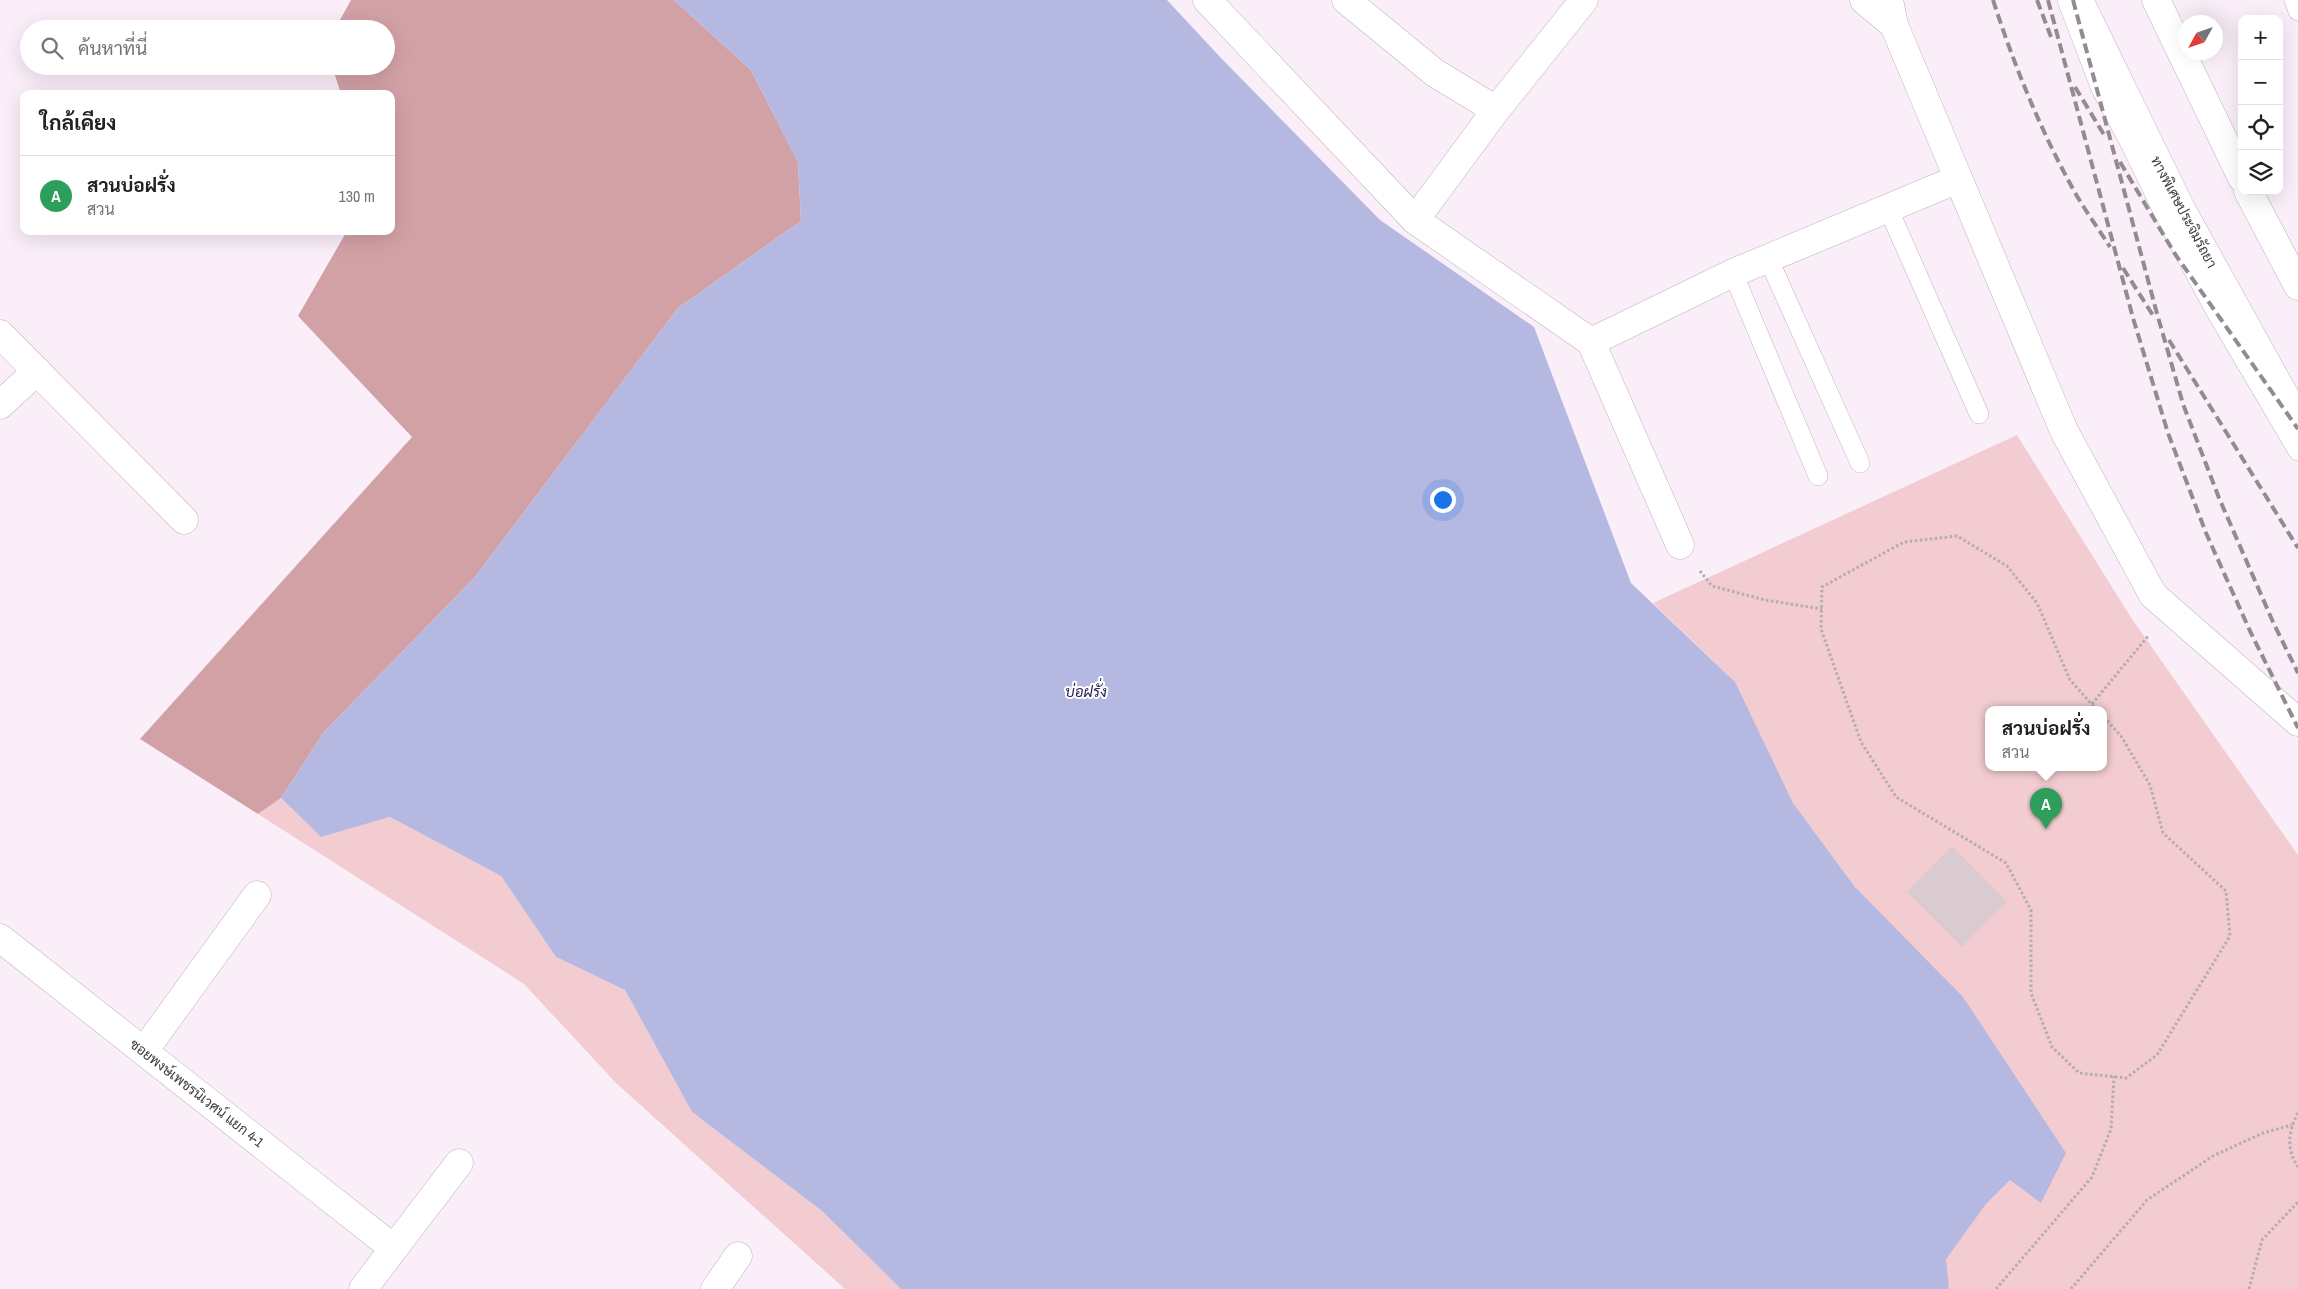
<!DOCTYPE html>
<html lang="th">
<meta charset="utf-8">
<style>
body{margin:0;font-family:"Archivo Narrow",Sarabun,sans-serif;background:#f2f2f2;color:#202124}
.controls{position:absolute;right:15px;top:15px;display:grid;overflow:hidden;border-radius:10px;box-shadow:0 5px 20px #0002}
.controls button{width:45px;height:45px;display:grid;place-items:center;padding:0;border:0;border-bottom:1px solid #e0e0e0;background:#fff;color:#202124;font:25px sans-serif}
.compass{position:absolute;left:2178px;top:15px;width:45px;height:45px;border-radius:50%;background:#fff;box-shadow:0 5px 20px #0002;rotate:230deg}
.you{position:absolute;left:1442px;top:499px;width:18px;height:18px;margin:-12px;border:4px solid #fff;border-radius:50%;background:#1a73e8;box-shadow:0 0 0 8px #1a73e833}
.badge{display:grid;place-items:center;width:32px;height:32px;border-radius:50%;background:#8b6204;color:#fff;font-size:16px;font-weight:700}
.pin{position:absolute;translate:-50% -41px;filter:drop-shadow(0 1px 2px #0008)}
.pin::after{content:'';position:absolute;top:26px;width:18px;height:15px;background:inherit;clip-path:polygon(0 0,100% 0,50% 100%)}
.popup{position:absolute;left:1985px;top:706px;width:122px;height:65px;box-sizing:border-box;display:grid;place-content:center;border-radius:10px;background:#fff;filter:drop-shadow(0 1px 4px #0005);font-size:16px;white-space:nowrap;color:#757577}
.popup b{font-size:19px;color:#202124}
.popup::after{content:'';position:absolute;left:50%;top:100%;margin-left:-10px;border:10px solid transparent;border-top-color:#fff}
.list{margin:0;padding:0;list-style:none}
h2{display:flex;justify-content:space-between;align-items:center;height:65px;margin:0;padding:0 20px;font-size:21px}
h2 small{font-size:16px;font-weight:400;color:#757577}
.list li{display:grid;grid-template-columns:32px 1fr auto;gap:15px;align-items:center;box-sizing:border-box;height:80px;padding:0 20px;border-top:1px solid #e0e0e0}
.list b{display:block;font-size:19px;white-space:nowrap}
.list p{margin:0;font-size:16px;white-space:nowrap;color:#757577}
.list em{font-size:16px;font-style:normal;color:#757577}
.icon{flex:none;width:28px;height:28px;fill:none;stroke:currentColor;stroke-width:2;stroke-linecap:round;stroke-linejoin:round}
.map{position:relative;flex:none;width:2298px;height:1289px;overflow:hidden}
.search{position:absolute;background:#fff;box-shadow:0 5px 20px #0002;left:20px;top:20px;width:375px;height:55px;display:flex;align-items:center;gap:12px;box-sizing:border-box;padding:0 18px;border-radius:28px;color:#757577;font-size:19px}
.panel{position:absolute;background:#fff;box-shadow:0 5px 20px #0002;left:20px;top:90px;width:375px;height:145px;border-radius:10px}
.map>svg:first-child{display:block}
.green{fill:#f2ccd0;fill-rule:evenodd}
.forest{fill:#d2a1a6}
.water{fill:#b5b8e0}
.building{fill:#dacbd1}
.lines{fill:none;stroke-linecap:round;stroke-linejoin:round}
.lane-casing{stroke:#beb3bd;stroke-width:20}
.street-casing{stroke:#beb3bd;stroke-width:29}
.highway-casing{stroke:#beb3bd;stroke-width:29}
.path{stroke:#b4acb3;stroke-width:3;stroke-dasharray:2.5 2.5;stroke-linecap:butt}
.lane{stroke:#fff;stroke-width:19}
.street{stroke:#fff;stroke-width:28}
.highway{stroke:#fff;stroke-width:28}
.rail{stroke:#928b92;stroke-width:4;stroke-dasharray:10 5;stroke-linecap:butt}
.labels{text-anchor:middle;stroke-width:4;stroke-linejoin:round;paint-order:stroke}
.street-label{font-size:14px;fill:#3f3b3f;stroke:#fff}
.water-label{font-size:15px;font-style:italic;fill:#282658;stroke:#fff}
</style>
<div class="map">
<svg width="2298" height="1289" viewBox="0 0 2298 1289">
<rect width="100%" height="100%" fill="#faeff9"/>
<g class="green">
<path d="M2017 435 2132 619 2298 855V1289H1949L1945 1259 1986 1204 2010 1180 1855 887 1793 803 1730 677 1653 603ZM1988 710H2104V768H1988Z"/>
<path d="M281 798 321 837 390 817 501 876 556 957 625 990 692 1112 822 1211 901 1289H845L616 1083 524 984 258 814Z"/>
</g>
<path class="forest" d="M351 0H674L751 70 798 162 801 221 678 308 475 577 324 732 281 798 258 814 140 739 412 437 298 316 347 231H391V94H341L332 66H386V29H335Z"/>
<path class="water" d="M674 0H1167L1221 58 1380 220 1534 327 1631 583 1735 682 1793 803 1855 887 1963 997 2066 1153 2041 1203 2010 1180 1986 1204 1946 1259 1949 1289H901L822 1211 692 1112 625 990 556 957 501 876 390 817 321 837 281 798 324 732 475 577 678 308 801 221 798 162 751 70Z"/>
<path class="building" d="M1952 846 2007 902 1962 947 1907 892Z"/>
<g class="lines">
<defs>
<g id="lane">
<path d="M2067 0 2101 89 2131 145 2175 236 2216 312 2298 451"/>
<path d="M2294 0 2298 11"/>
<path d="M1888 208 1979 414"/>
<path d="M1768 258 1860 463"/>
<path d="M1733 273 1818 476"/>
</g>
<g id="street">
<path d="M1207 0 1415 220 1591 342 1680 545"/>
<path d="M1346 0 1435 73 1496 110"/>
<path d="M1864 0 1894 25"/>
<path d="M1889 0 1894 25 2064 431 2153 595 2298 722"/>
<path d="M1415 220 1496 110 1584 0"/>
<path d="M0 334 184 520"/>
<path d="M1591 342 1733 273 1958 179"/>
<path d="M0 405 37 371"/>
<path d="M0 938 393 1248"/>
<path d="M144 1051 257 895"/>
<path d="M363 1289 459 1163"/>
<path d="M715 1289 738 1256"/>
</g>
<g id="highway">
<path d="M2079 0 2180 207 2298 420"/>
<path d="M2156 0 2242 178"/>
<path d="M2248 191 2298 286"/>
</g>
</defs>
<use href="#lane" class="lane-casing"/>
<use href="#street" class="street-casing"/>
<use href="#highway" class="highway-casing"/>
<g class="path">
<path d="M1700 571 1712 586 1765 600 1822 609"/>
<path d="M2092 704 2149 635"/>
<path d="M2097 710 2070 680 2037 603 2007 566 1957 536 1904 542 1822 587 1821 629 1861 742 1896 797 2006 863 2031 910V993L2052 1047 2079 1073 2126 1078 2157 1055 2230 936 2226 891 2163 833 2150 785 2121 736 2104 717"/>
<path d="M2298 1113C2288 1132 2286 1149 2298 1167"/>
<path d="M1996 1289 2092 1177 2111 1129 2114 1076"/>
<path d="M2071 1289 2147 1200 2213 1156 2263 1133 2292 1125"/>
<path d="M2249 1289 2262 1240 2298 1202"/>
</g>
<use href="#lane" class="lane"/>
<use href="#street" class="street"/>
<use href="#highway" class="highway"/>
<g class="rail">
<path d="M1993 0C2014 65 2040 129 2073 189 2084 209 2098 228 2110 247"/>
<path d="M2037 0 2051 37"/>
<path d="M2048 0 2133 318 2168 433 2206 533 2250 631 2298 728"/>
<path d="M2073 0 2156 310 2183 404 2219 498 2273 622 2298 673"/>
<path d="M2075 87 2106 138"/>
<path d="M2120 162 2175 254 2298 429"/>
<path d="M2123 268 2154 317"/>
<path d="M2169 340 2298 548"/>
</g>
</g>
<g class="labels">
<g class="street-label">
<text transform="translate(2184 212) rotate(62)" y="5">ทางพิเศษประจิมรัถยา</text>
<text transform="translate(197 1093) rotate(38)" y="5">ซอยพงษ์เพชรนิเวศน์ แยก 4-1</text>
</g>
<g class="water-label">
<text x="1086" y="697">บ่อฝรั่ง</text>
</g>
</g>
</svg>
<div class="controls">
<button>+</button>
<button>−</button>
<button><svg class="icon" aria-label="locate" viewBox="0 0 24 24"><circle cx="12" cy="12" r="6"/><path d="M12 2v4M12 18v4M2 12h4M18 12h4"/></svg></button>
<button><svg class="icon" aria-label="layers" viewBox="0 0 24 24"><path d="M12 4l9 5-9 5-9-5zM3 14l9 5 9-5"/></svg></button>
</div>
<svg class="compass" viewBox="-18 -18 36 36"><path d="M0-13l5 13h-10z" fill="#e53935"/><path d="M0 13l5-13h-10z" fill="#757577"/></svg>
<div class="you"></div>
<div class="pin badge" style="left:2046px;top:829px;background:#2e9e5b">A</div>
<div class="popup"><b>สวนบ่อฝรั่ง</b>สวน</div>
<div class="search"><svg class="icon" aria-label="search" viewBox="0 0 24 24"><circle cx="10" cy="10" r="6"/><path d="M15 15l6 6"/></svg>ค้นหาที่นี่</div>
<section class="panel">
<h2>ใกล้เคียง<small></small></h2>
<ul class="list">
<li><span class="badge" style="background:#2e9e5b">A</span><div><b>สวนบ่อฝรั่ง</b><p>สวน</p></div><em>130 m</em></li>
</ul>
</section>
</div>
